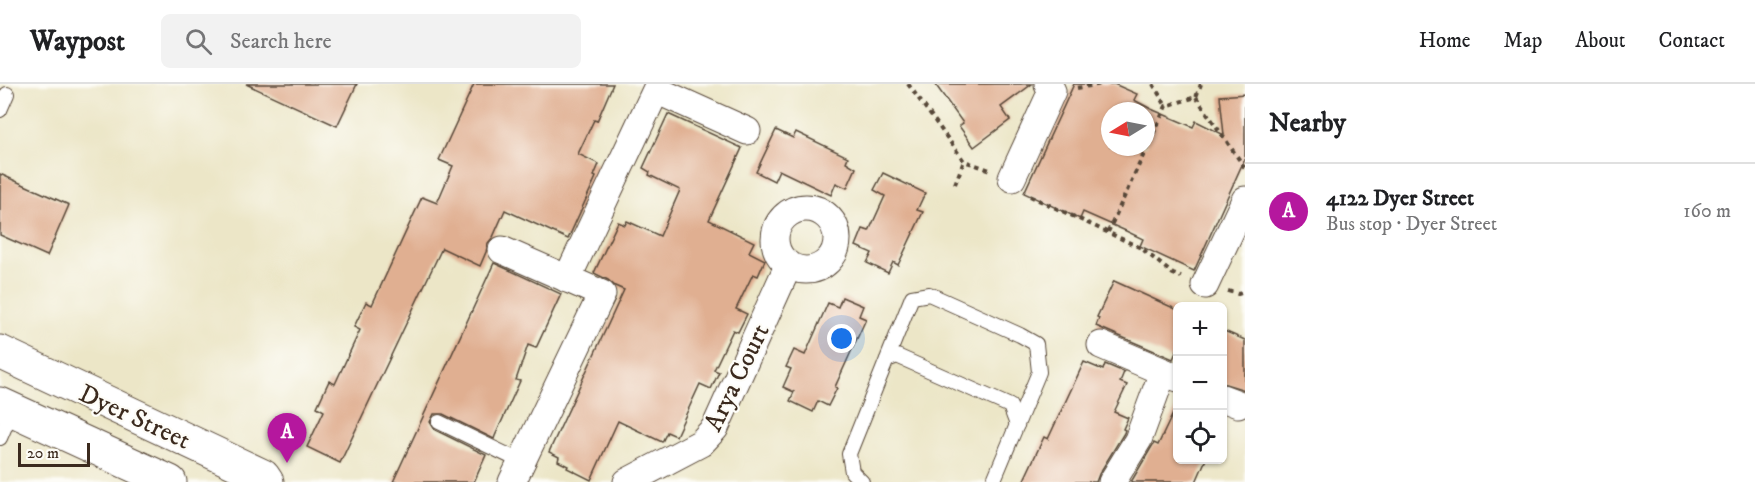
<!DOCTYPE html>
<meta charset="utf-8">
<style>
body{margin:0;font-family:"IM FELL DW Pica",serif;background:#f2f2f2;color:#202124}
.controls{position:absolute;right:18px;bottom:18px;display:grid;overflow:hidden;border-radius:9px;box-shadow:0 2px 4px #0004}
.controls button{width:54px;height:54px;display:grid;place-items:center;padding:0;border:0;border-bottom:2px solid #e0e0e0;background:#fff;color:#202124;font:30px sans-serif}
.compass{position:absolute;left:1101px;top:18px;width:54px;height:54px;border-radius:50%;background:#fff;box-shadow:0 2px 4px #0004;rotate:260deg}
.scale{position:absolute;left:18px;bottom:15px;width:72px;box-sizing:border-box;padding-left:6px;border:3px solid #3b2a1e;border-top:0;font-size:16px;line-height:21px;white-space:nowrap;color:#3b2a1e;-webkit-text-stroke:4px #fdfcf7;paint-order:stroke}
.you{position:absolute;left:842px;top:255px;width:21px;height:21px;margin:-15px;border:4px solid #fff;border-radius:50%;background:#1a73e8;box-shadow:0 0 0 9px #1a73e833}
.badge{display:grid;place-items:center;width:39px;height:39px;border-radius:50%;background:#b5179e;color:#fff;font-size:20px;font-weight:700}
.pin{position:absolute;translate:-50% -50px;filter:drop-shadow(0 2px 3px #0008)}
.pin::after{content:'';position:absolute;top:32px;width:21px;height:18px;background:inherit;clip-path:polygon(0 0,100% 0,50% 100%)}
.list{margin:0;padding:0;list-style:none}
h2{display:flex;justify-content:space-between;align-items:center;height:78px;margin:0;padding:0 24px;font-size:26px}
h2 small{font-size:20px;font-weight:400;color:#757577}
.list li{display:grid;grid-template-columns:39px 1fr auto;gap:18px;align-items:center;box-sizing:border-box;height:96px;padding:0 24px;border-top:2px solid #e0e0e0}
.list b{display:block;font-size:22px;white-space:nowrap}
.list p{margin:0;font-size:20px;white-space:nowrap;color:#757577}
.list em{font-size:20px;font-style:normal;color:#757577}
.icon{flex:none;width:33px;height:33px;fill:none;stroke:currentColor;stroke-width:2;stroke-linecap:round;stroke-linejoin:round}
.map{position:relative;flex:none;width:1245px;height:398px;overflow:hidden}
header{display:flex;align-items:center;gap:36px;box-sizing:border-box;height:84px;padding:0 30px;background:#fff;border-bottom:2px solid #e0e0e0}
header strong{font-size:28px}
nav{display:flex;gap:33px;margin-inline-start:auto;font-size:21px}
.search{width:420px;height:54px;background:#f2f2f2;display:flex;align-items:center;gap:15px;box-sizing:border-box;padding:0 21px;border-radius:9px;color:#757577;font-size:22px}
main{display:flex}
aside{flex:1;background:#fff}
.map>svg:first-child{display:block}
.building{fill:#e0af91;fill-rule:evenodd}
.lines{fill:none;stroke-linecap:round;stroke-linejoin:round}
.service-casing{stroke:#564637;stroke-width:16}
.minor-casing{stroke:#564637;stroke-width:29}
.secondary-casing{stroke:#564637;stroke-width:35}
.path{stroke:#564637;stroke-width:4;stroke-dasharray:4.5 4.5;stroke-linecap:butt}
.service{stroke:#fff;stroke-width:14}
.minor{stroke:#fff;stroke-width:27}
.secondary{stroke:#fff;stroke-width:33}
.labels{text-anchor:middle;stroke-width:4.5;stroke-linejoin:round;paint-order:stroke}
.street-label{font-size:26px;fill:#3b2a1e;stroke:#fdfcf7}
</style>
<header>
<strong>Waypost</strong>
<div class="search"><svg class="icon" aria-label="search" viewBox="0 0 24 24"><circle cx="10" cy="10" r="6"/><path d="M15 15l6 6"/></svg>Search here</div>
<nav><a>Home</a><a>Map</a><a>About</a><a>Contact</a></nav>
</header>
<main>
<div class="map">
<svg width="1245" height="398" viewBox="0 0 1245 398">
<rect width="100%" height="100%" fill="#fdfcf7"/>
<filter id="ink" filterUnits="userSpaceOnUse"><feTurbulence type="fractalNoise" baseFrequency=".0167" numOctaves="2"/><feDisplacementMap in="SourceGraphic" scale="12" xChannelSelector="R" yChannelSelector="G"/><feConvolveMatrix kernelMatrix="1 2 1 2 8 2 1 2 1" color-interpolation-filters="sRGB"/></filter>
<filter id="wash" filterUnits="userSpaceOnUse"><feTurbulence type="fractalNoise" baseFrequency=".008" numOctaves="4" result="noise"/><feDisplacementMap in="SourceGraphic" scale="24" xChannelSelector="R" yChannelSelector="G"/><feGaussianBlur stdDeviation="1.35" result="paint"/><feColorMatrix in="noise" values="0 0 0 0 0 0 0 0 0 0 0 0 0 0 0 0 0 1.4 0 .05"/><feComposite in="paint" operator="in"/></filter>
<g filter="url(#wash)">
<rect width="100%" height="100%" fill="#ece6c7"/>
<g id="blocks">
<g class="building">
<path d="M246 0H357L337 42Z"/>
<path d="M474 0H613L597 37 594 36 578 70 599 80 594 92 596 93 568 155 505 126 493 153 488 159 486 168 480 182 442 164 340 379 307 363 324 327 317 323 329 297 335 300 360 246 354 243 366 218 372 221 422 113 437 119 453 82 439 76Z"/>
<path d="M935 0H1032L1001 23 1010 36 974 63 959 42 963 39Z"/>
<path d="M1074 0H1114L1137 10 1134 16 1151 25 1193 43 1196 37 1224 51 1220 12 1245 10V74L1194 187 1140 162 1143 155 1126 147 1083 128 1080 135 1024 109ZM1110 27H1146V63H1110Z"/>
<path d="M668 30 742 64 709 136 754 158 749 168 765 176 758 192 753 190 736 225 747 230 738 248 733 246 714 286 719 288 711 305 700 300 676 352 667 348 662 358 618 337 591 396 567 384 568 382 558 377 559 373 549 368 624 206 615 202 608 196 594 189 618 138 625 141 627 137 660 152 680 106 649 91 650 88 643 84Z"/>
<path d="M776 46 793 54 796 48 848 73 846 78 856 84 847 104 836 99 831 111 779 86 774 97 756 88Z"/>
<path d="M883 89 925 109 917 126 923 128 898 181 893 178 888 189 867 179 872 169 856 162 863 145 869 147 885 112 874 106Z"/>
<path d="M0 90 69 121 47 172 0 151Z"/>
<path d="M494 179 561 210 536 264 528 261 516 296 520 297 495 352 494 355 443 330H434L430 338 435 346 486 371 474 398H393Z"/>
<path d="M1114 197 1178 226V264L1173 275 1096 242 1099 234 1097 233Z"/>
<path d="M842 213 863 222 859 232 866 235 835 303 837 304 828 322 818 317 813 328 790 317 794 308 783 303 791 285 786 283 794 266 805 271 828 219 838 223Z"/>
<path d="M1222 246 1245 256V306L1222 299Z"/>
<path d="M1084 278 1103 286 1105 280 1124 288 1120 298 1127 301 1114 328 1128 334 1123 345 1125 346 1124 349 1099 390 1096 398H1023L1044 353 1048 355Z"/>
<path d="M1178 319V375H1206L1196 398H1131L1154 359 1158 361Z"/>
</g>
</g>
</g>
<g filter="url(#ink)">
<use href="#blocks" fill-opacity="0" stroke="#564637" stroke-width="1.5"/>
<g class="lines">
<defs>
<g id="service">
<path d="M0 26 7 10"/>
<path d="M887 276 897 272 1010 322 1017 341"/>
<path d="M439 338 522 378"/>
<path d="M0 354 12 326"/>
<path d="M862 398 852 388 849 370 912 213 929 210 1020 251 1036 260 1039 288 993 398"/>
</g>
<g id="minor">
<path d="M1012 94 1052 7 1048 0"/>
<circle cx="806" cy="155" r="31"/>
<path d="M502 166 602 210 512 398"/>
<path d="M567 195 656 6 747 47"/>
<path d="M1205 201 1245 116"/>
<path d="M1101 261 1178 294"/>
<path d="M1222 314 1238 320"/>
<path d="M627 398 701 359 715 344 788 182"/>
<path d="M1112 398 1138 356 1163 288"/>
</g>
<g id="secondary">
<path d="M0 268 263 392 267 398"/>
<path d="M0 320 170 398"/>
</g>
</defs>
<use href="#service" class="service-casing"/>
<use href="#minor" class="minor-casing"/>
<use href="#secondary" class="secondary-casing"/>
<g class="path">
<path d="M908 0 964 77 990 86"/>
<path d="M1153 0 1166 22"/>
<path d="M1077 4 1103 0"/>
<path d="M1196 13 1245 84"/>
<path d="M955 100 964 77"/>
<path d="M1030 112 1141 164 1173 190 1181 193"/>
<path d="M1108 148 1166 22 1196 13 1201 0"/>
<path d="M1228 207 1238 210 1245 208"/>
</g>
<use href="#service" class="service"/>
<use href="#minor" class="minor"/>
<use href="#secondary" class="secondary"/>
</g>
</g>
<g class="labels">
<g class="street-label">
<text transform="translate(736 293) rotate(-64)" y="9">Arya Court</text>
<text transform="translate(135 332) rotate(25)" y="9">Dyer Street</text>
</g>
</g>
</svg>
<div class="controls">
<button>+</button>
<button>−</button>
<button><svg class="icon" aria-label="locate" viewBox="0 0 24 24"><circle cx="12" cy="12" r="6"/><path d="M12 2v4M12 18v4M2 12h4M18 12h4"/></svg></button>
</div>
<svg class="compass" viewBox="-18 -18 36 36"><path d="M0-13l5 13h-10z" fill="#e53935"/><path d="M0 13l5-13h-10z" fill="#757577"/></svg>
<div class="scale">20 m</div>
<div class="you"></div>
<div class="pin badge" style="left:287px;top:379px">A</div>
</div>
<aside>
<h2>Nearby<small></small></h2>
<ul class="list">
<li><span class="badge">A</span><div><b>4122 Dyer Street</b><p>Bus stop · Dyer Street</p></div><em>160 m</em></li>
</ul>
</aside>
</main>
